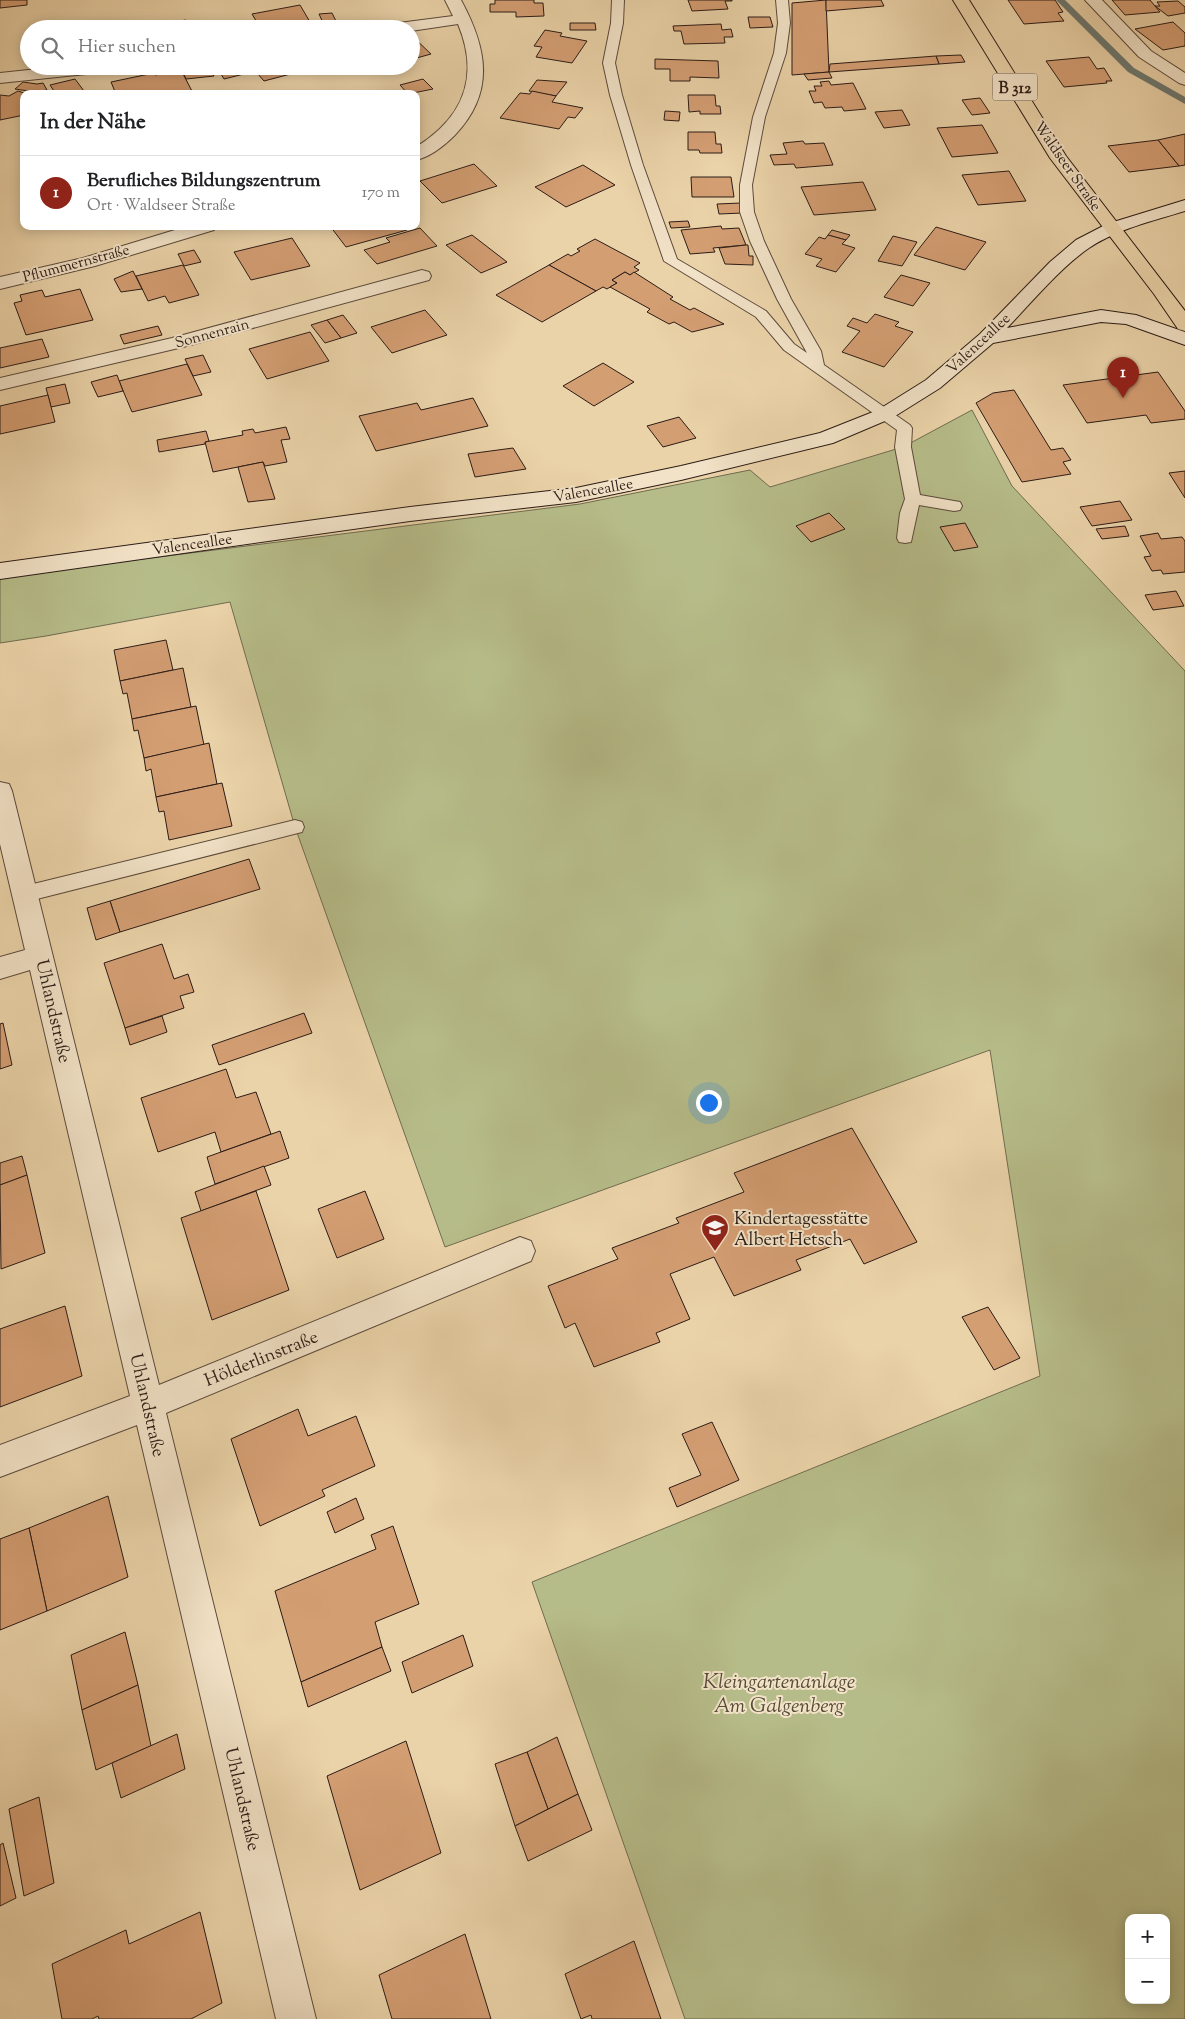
<!DOCTYPE html>
<html lang="de">
<meta charset="utf-8">
<style>
body{margin:0;font-family:"Sorts Mill Goudy",serif;background:#f6f6f6;color:#202124}
.controls{position:absolute;right:15px;bottom:15px;display:grid;overflow:hidden;border-radius:10px;box-shadow:0 2px 12px #0003}
.controls button{width:45px;height:45px;display:grid;place-items:center;padding:0;border:0;border-bottom:1px solid #e0e0e0;background:#fff;color:#202124;font:25px sans-serif}
.you{position:absolute;left:708px;top:1102px;width:18px;height:18px;margin:-12px;border:4px solid #fff;border-radius:50%;background:#1a73e8;box-shadow:0 0 0 8px #1a73e833}
.badge{display:grid;place-items:center;width:32px;height:32px;border-radius:50%;background:#8f2418;color:#fff;font-size:16px;font-weight:700}
.pin{position:absolute;translate:-50% -41px;filter:drop-shadow(0 1px 2px #0008)}
.pin::after{content:'';position:absolute;top:26px;width:18px;height:15px;background:inherit;clip-path:polygon(0 0,100% 0,50% 100%)}
.list{margin:0;padding:0;list-style:none}
h2{display:flex;justify-content:space-between;align-items:center;height:65px;margin:0;padding:0 20px;font-size:21px}
h2 small{font-size:16px;font-weight:400;color:#757577}
.list li{display:grid;grid-template-columns:32px 1fr auto;gap:15px;align-items:center;box-sizing:border-box;height:75px;padding:0 20px;border-top:1px solid #e0e0e0}
.list b{display:block;font-size:19px;white-space:nowrap}
.list p{margin:0;font-size:16px;white-space:nowrap;color:#757577}
.list em{font-size:16px;font-style:normal;color:#757577}
.icon{flex:none;width:28px;height:28px;fill:none;stroke:currentColor;stroke-width:2;stroke-linecap:round;stroke-linejoin:round}
.map{position:relative;flex:none;width:1185px;height:2019px;overflow:hidden}
.search{position:absolute;background:#fff;box-shadow:0 2px 12px #0003;left:20px;top:20px;width:400px;height:55px;display:flex;align-items:center;gap:12px;box-sizing:border-box;padding:0 18px;border-radius:28px;color:#757577;font-size:19px}
.panel{position:absolute;background:#fff;box-shadow:0 2px 12px #0003;left:20px;top:90px;width:400px;height:140px;border-radius:10px}
.map>svg:first-child{display:block}
.green{fill:#b6bc89;stroke:#706c50;fill-rule:evenodd}
.lines{fill:none;stroke-linecap:round;stroke-linejoin:round}
.stream{fill:#6d7971;fill-rule:evenodd}
.building{fill:#d49e73;stroke:#2b1c16}
.lane-casing{stroke:#5b4a3b;stroke-width:2}
.street-casing{stroke:#5b4a3b;stroke-width:2}
.secondary-casing{stroke:#2b1c16;stroke-width:2}
.primary-casing{stroke:#2b1c16;stroke-width:2}
.lane{fill:#f2e2c7;fill-rule:evenodd}
.street{fill:#f2e2c7;fill-rule:evenodd}
.secondary{fill:#f2e2c7;fill-rule:evenodd}
.primary{fill:#ebd3a9;fill-rule:evenodd}
.labels{text-anchor:middle;stroke-width:4;stroke-linejoin:round;paint-order:stroke}
.far-street-label{font-size:15px;fill:#2b1c16;stroke:#f2e2c7}
.shield{fill:#f2e2c7;stroke:#67574b;stroke-width:1}
.shield-label{font-size:16px;font-weight:bold;fill:#2b1c16}
.street-label{font-size:18px;fill:#2b1c16;stroke:#f2e2c7}
.poi-label{font-size:18px;fill:#2b1c16;stroke:#f2e2c7;text-anchor:start}
.near-park-label{font-size:21px;font-style:italic;fill:#554c38;stroke:#f2e2c7}
</style>
<div class="map">
<svg width="1185" height="2019" viewBox="0 0 1185 2019">
<rect width="100%" height="100%" fill="#ebd3a9"/>
<filter id="stains"><feTurbulence type="fractalNoise" baseFrequency=".004" numOctaves="4"/><feColorMatrix values="0 0 0 0 .2 0 0 0 0 .09 0 0 0 0 .02 0 0 0 .5 -.17"/></filter>
<radialGradient id="worn" r=".72"><stop offset=".6" stop-color="#630" stop-opacity="0"/><stop offset="1" stop-color="#630" stop-opacity=".3"/></radialGradient>
<path class="green" d="M972 410 1012 486 1185 671V2019H685L532 1582 1040 1376 990 1050 445 1247 295 827 230 602 46 636 0 643V577L580 504 750 470 770 487 903 447ZM1129 1918H1166V2000H1129Z"/>
<g class="lines">
<path class="stream" d="M1056 0H1065L1134 68 1185 97V104L1128 72Z"/>
</g>
<g class="building">
<path d="M0 0H27V5L0 8Z"/>
<path d="M495 0H534V3H543L544 16 516 17V12H490V4H495Z"/>
<path d="M688 0H732V1H725L728 9 692 11Z"/>
<path d="M826 0 829 72 792 75V3Z"/>
<path d="M826 0H881L884 6 826 11Z"/>
<path d="M1008 0H1055L1063 12 1058 13 1064 21 1024 24Z"/>
<path d="M1112 0H1150L1160 12 1125 15Z"/>
<path d="M1178 1 1185 7V13L1168 16 1155 6H1160L1157 2Z"/>
<path d="M300 5 310 22 275 29H261L252 14Z"/>
<path d="M332 13 338 25 325 27 319 14Z"/>
<path d="M748 17H770L773 27 750 28Z"/>
<path d="M186 20 190 29H129Z"/>
<path d="M1173 22 1185 33V46L1163 50 1135 29Z"/>
<path d="M570 23H595L596 30H570Z"/>
<path d="M721 24 722 30 731 29 733 37H724L725 43 684 44 681 31H674L673 26Z"/>
<path d="M545 30 562 33 560 36 587 41 572 63 536 57 542 47 534 46Z"/>
<path d="M411 36H412L431 54 413 59 411 57Z"/>
<path d="M961 55 965 62 939 64 936 56Z"/>
<path d="M936 56 939 64 829 72 830 64Z"/>
<path d="M1089 57 1097 69 1104 68 1112 81H1106L1107 83 1064 87 1046 61Z"/>
<path d="M655 59 718 61 719 78 690 77V81H670V69H655Z"/>
<path d="M186 66H208L214 76 186 79 180 67Z"/>
<path d="M215 66H243L245 68 221 74Z"/>
<path d="M251 66H321L264 81Z"/>
<path d="M245 68 248 73 224 79 221 74Z"/>
<path d="M181 70 193 93 116 94 111 82 154 73 155 75Z"/>
<path d="M829 72 832 78 808 80 804 74Z"/>
<path d="M75 79 84 91 72 94H56L50 85Z"/>
<path d="M423 79 433 89 408 94 400 85Z"/>
<path d="M537 80 567 82 556 96 529 91Z"/>
<path d="M829 81 831 85 853 83 866 109 844 111 842 107 825 108 822 102 814 103 809 91H816L814 86H822L820 82Z"/>
<path d="M23 82 37 84 43 83 47 90 35 92 15 89Z"/>
<path d="M18 91 27 94H24V115L0 120V95L9 96Z"/>
<path d="M532 91 556 96 552 102 583 108 575 118 568 117 559 129 500 118 520 93 530 94Z"/>
<path d="M688 95H715L716 106H720L721 114H700V111L689 112Z"/>
<path d="M980 98 990 113 972 115 962 100Z"/>
<path d="M902 110 910 125 884 128 875 112Z"/>
<path d="M665 111 680 112 679 121 664 120Z"/>
<path d="M982 125 998 153 952 157 937 128Z"/>
<path d="M688 132H715L716 144H721L722 153H700L699 150H688Z"/>
<path d="M1185 134V165L1179 166 1158 140Z"/>
<path d="M1158 140 1179 166 1129 172 1108 146Z"/>
<path d="M803 141 805 144 824 143 833 165 796 168 794 164 774 165 770 155 787 154 783 143Z"/>
<path d="M474 164 497 186 442 203 420 181Z"/>
<path d="M583 165 615 185 566 207 535 187Z"/>
<path d="M1009 171 1026 201 978 205 962 175Z"/>
<path d="M691 177H731L734 197H692Z"/>
<path d="M863 182 876 210 814 215 801 187Z"/>
<path d="M741 203 743 213 719 214 717 204Z"/>
<path d="M688 221 690 227 671 228 669 222Z"/>
<path d="M330 226H404L407 230 346 247Z"/>
<path d="M721 226 722 229 739 228 746 245 713 248 715 252 690 254 681 230Z"/>
<path d="M936 227 986 242 965 270 914 255Z"/>
<path d="M420 228 437 246 377 264 364 250 390 242 386 238Z"/>
<path d="M832 230 850 235 846 240 828 235Z"/>
<path d="M472 235 507 262 481 273 446 245Z"/>
<path d="M828 235 846 240 842 244 855 248 836 272 816 266 822 259 805 254 819 237 825 239Z"/>
<path d="M893 236 917 242 902 266 878 261Z"/>
<path d="M292 238 310 266 251 280 234 252Z"/>
<path d="M595 239 640 263 634 267 639 270 630 275 625 272 612 280 617 283 607 289 603 287 596 291 549 265 568 254 571 256 580 251 577 249Z"/>
<path d="M746 245H748L749 256H753V265L725 264 719 248Z"/>
<path d="M194 250 201 262 184 266 178 254Z"/>
<path d="M183 265 199 295 169 303 165 296 148 301 136 276Z"/>
<path d="M549 265 596 291 542 322 496 295Z"/>
<path d="M133 271 142 289 121 292 114 279Z"/>
<path d="M625 272 630 275 634 272 673 297 670 299 690 310 694 308 724 324 692 332 674 322 669 324 647 312 650 309 610 287 617 283 612 280Z"/>
<path d="M901 275 930 283 913 306 884 297Z"/>
<path d="M80 289 93 320 26 335 14 303 22 301 20 295 42 290 45 297Z"/>
<path d="M425 310 447 335 392 353 371 327Z"/>
<path d="M875 314 899 322 895 326 913 332 884 367 842 352 860 331 847 326 853 318 867 323Z"/>
<path d="M343 315 357 333 341 338 327 320Z"/>
<path d="M327 320 341 338 325 343 311 325Z"/>
<path d="M158 326 162 335 124 344 120 335Z"/>
<path d="M310 332 329 361 267 379 249 349Z"/>
<path d="M42 339 49 357 0 368V348Z"/>
<path d="M203 355 211 372 193 376 185 359Z"/>
<path d="M603 363 634 382 594 406 563 386Z"/>
<path d="M187 364 202 395 132 412 119 381Z"/>
<path d="M1158 372 1185 411V419L1151 423 1146 415 1087 423 1063 385Z"/>
<path d="M117 375 123 391 98 397 91 382Z"/>
<path d="M65 384 70 403 51 407 46 388Z"/>
<path d="M1014 390 1051 450 1063 448 1071 460 1063 462 1071 474 1022 482 976 403 993 393Z"/>
<path d="M48 395 55 422 0 434V406Z"/>
<path d="M473 398 488 426 376 451 359 416 417 403 421 410Z"/>
<path d="M679 417 696 438 663 447 647 426Z"/>
<path d="M286 427 290 439 281 440 287 462 265 466 263 462 213 472 205 442 243 435 242 431 253 429 255 433Z"/>
<path d="M206 431 209 441 205 442V444L159 452 157 440Z"/>
<path d="M513 448 526 469 475 477 468 454Z"/>
<path d="M263 462 275 499 248 502 238 467Z"/>
<path d="M1185 471V498L1169 473Z"/>
<path d="M1120 501 1132 520 1092 526 1080 507Z"/>
<path d="M829 513 845 529 811 542 796 526Z"/>
<path d="M965 523 978 547 954 551 940 527Z"/>
<path d="M1125 526 1129 536 1102 539 1096 529Z"/>
<path d="M1158 533 1161 539 1182 537 1185 541V572L1163 574 1161 570 1152 571 1144 557 1151 556 1140 536Z"/>
<path d="M1176 591 1184 606 1153 610 1145 595Z"/>
<path d="M166 640 173 670 120 681 114 650Z"/>
<path d="M183 668 191 707 132 719 127 693 123 694 120 681Z"/>
<path d="M196 706 204 745 144 758 138 730 134 731 132 719Z"/>
<path d="M209 743 217 784 156 797 151 769 146 771 144 758Z"/>
<path d="M222 783 232 826 169 840 164 811 159 812 156 797Z"/>
<path d="M249 859 260 889 120 932 110 901Z"/>
<path d="M110 901 120 932 96 940 87 908Z"/>
<path d="M162 944 174 979 188 974 194 992 180 996 184 1008 125 1028 104 963Z"/>
<path d="M304 1013 312 1033 219 1065 212 1045Z"/>
<path d="M162 1016 167 1032 130 1045 125 1028Z"/>
<path d="M3 1023 12 1065 0 1069V1024Z"/>
<path d="M226 1069 236 1098 256 1092 271 1134 221 1152 215 1132 158 1152 141 1098Z"/>
<path d="M852 1128 917 1242 864 1264 850 1239 796 1260 801 1270 734 1296 714 1257 670 1274 690 1319 656 1333 660 1342 594 1367 575 1323 565 1328 548 1286 618 1259 612 1248 679 1223 676 1218 744 1192 734 1173Z"/>
<path d="M280 1131 289 1158 215 1184 207 1157Z"/>
<path d="M22 1156 27 1175 0 1185V1163Z"/>
<path d="M264 1166 271 1185 201 1211 195 1192Z"/>
<path d="M27 1175 45 1253 1 1269 0 1185Z"/>
<path d="M256 1191 289 1290 212 1320 181 1218Z"/>
<path d="M365 1191 384 1239 337 1258 318 1209Z"/>
<path d="M65 1306 82 1376 0 1407V1329Z"/>
<path d="M988 1307 1020 1358 994 1370 962 1317Z"/>
<path d="M298 1409 308 1436 356 1416 375 1466 322 1490 325 1496 260 1526 231 1439Z"/>
<path d="M712 1422 739 1480 677 1507 669 1488 701 1475 682 1434Z"/>
<path d="M108 1496 128 1577 47 1611 29 1528Z"/>
<path d="M356 1498 364 1519 335 1533 327 1512Z"/>
<path d="M393 1526 419 1604 375 1622 382 1647 301 1682 275 1591 376 1549 371 1535Z"/>
<path d="M29 1528 47 1611 0 1630V1539Z"/>
<path d="M125 1632 138 1685 82 1710 71 1655Z"/>
<path d="M463 1635 473 1666 412 1693 402 1662Z"/>
<path d="M382 1647 391 1671 308 1707 301 1682Z"/>
<path d="M138 1685 151 1746 96 1770 82 1710Z"/>
<path d="M177 1734 185 1769 121 1798 112 1763Z"/>
<path d="M557 1737 578 1794 548 1809 527 1752Z"/>
<path d="M406 1741 441 1853 360 1890 327 1776Z"/>
<path d="M527 1752 548 1809 515 1826 495 1764Z"/>
<path d="M578 1794 592 1830 528 1861 515 1826Z"/>
<path d="M39 1797 54 1883 24 1896 9 1809Z"/>
<path d="M3 1843 16 1898 0 1906V1845Z"/>
<path d="M200 1912 222 2003 191 2019H99L98 2016 92 2019H62L52 1964 126 1930 129 1944Z"/>
<path d="M465 1934 491 2019H392L379 1975Z"/>
<path d="M634 1941 661 2019H592L591 2015 581 2019 565 1974Z"/>
</g>
<g class="lines">
<defs>
<g id="lane">
<path d="M612 0H624L623 23 615 63 622 95 643 165 677 259 766 311 794 344 807 353 777 299 750 241 740 212V185L753 117 774 53 778 23 776 0H788L790 23 786 53 765 117 752 185 754 212 764 241 791 299 821 351 824 365 910 425 912 428 911 447 920 495 954 501 960 502 962 506 960 510 954 511 919 505 911 542 905 543 899 542 897 538 900 513 905 499 895 447 897 430 784 350 756 317 664 261 631 165 610 95 603 63 611 23Z"/>
<path d="M295 820 302 822 304 827 302 832 25 902 18 899 16 894 18 889 25 886Z"/>
</g>
<g id="street">
<path d="M445 0H461C487 48 496 92 455 135 445 145 430 157 416 160V147C463 118 480 77 458 24L411 31V29H383L385 26 391 24 453 16Z"/>
<path d="M1085 0H1102L1151 51 1185 73V85L1179 83 1139 57Z"/>
<path d="M66 66H123L121 69 115 71 0 83V73Z"/>
<path d="M188 226H217L214 230 95 266 0 289V277L83 258Z"/>
<path d="M422 270 429 272 431 276 429 280 183 347 0 390V378L172 338Z"/>
<path d="M0 782 9 784 12 791 159 1385 520 1237 531 1241 535 1251 531 1261 166 1413 316 2019H276L137 1425 0 1477V1445L130 1396 30 970 0 979V957L25 950 0 844Z"/>
</g>
<path id="secondary" d="M1185 200V211C1153 221 1117 229 1089 248 1061 267 1031 303 1007 328L1101 310 1136 315 1185 332V345L1126 324 1101 322 993 343 940 388 892 418 833 443 681 480 576 502 410 521 0 579V563L410 507 576 488 681 466 820 433 878 410 926 380 980 334 1050 262 1076 240 1107 224Z"/>
<path id="primary" d="M953 0H969L1066 156 1185 311V331L1178 329 1154 294 1050 158Z"/>
</defs>
<use href="#lane" class="lane-casing"/>
<use href="#street" class="street-casing"/>
<use href="#secondary" class="secondary-casing"/>
<use href="#primary" class="primary-casing"/>
<use href="#lane" class="lane"/>
<use href="#street" class="street"/>
<use href="#secondary" class="secondary"/>
<use href="#primary" class="primary"/>
</g>
<defs>
<symbol id="school-pin" viewBox="-11 -11 22 30"><path d="M0 17L-7.5 6A9.5 9.5 0 1 1 7.5 6Z" fill="#8f2418" stroke="#f2e2c7"/><path d="M0-5L7-2L0 1L-7-2ZM-4 1L0 2.5L4 1V4Q0 6-4 4Z" fill="#fff"/></symbol>
</defs>
<g fill-rule="evenodd">
<use href="#school-pin" x="699" y="1212" width="32" height="43"/>
</g>
<g class="labels">
<g class="far-street-label">
<text transform="translate(1068 166) rotate(55)" y="5">Waldseer Straße</text>
<text transform="translate(76 263) rotate(-15)" y="5">Pflummernstraße</text>
<text transform="translate(212 333) rotate(-15)" y="5">Sonnenrain</text>
<text transform="translate(978 343) rotate(-43)" y="5">Valenceallee</text>
<text transform="translate(593 490) rotate(-10)" y="5">Valenceallee</text>
<text transform="translate(192 544) rotate(-8)" y="5">Valenceallee</text>
</g>
<rect class="shield" x="992.5" y="73.5" width="45" height="27" rx="4"/>
<g class="shield-label">
<text x="1015" y="93">B 312</text>
</g>
<g class="street-label">
<text transform="translate(54 1011) rotate(77)" y="6">Uhlandstraße</text>
<text transform="translate(261 1358) rotate(-22)" y="6">Hölderlinstraße</text>
<text transform="translate(148 1405) rotate(77)" y="6">Uhlandstraße</text>
<text transform="translate(243 1799) rotate(77)" y="6">Uhlandstraße</text>
</g>
<g class="poi-label">
<text x="734" y="1224">Kindertagesstätte<tspan x="734" dy="21">Albert Hetsch</tspan></text>
</g>
<g class="near-park-label">
<text x="779" y="1688">Kleingartenanlage<tspan x="779" dy="24">Am Galgenberg</tspan></text>
</g>
</g>
<rect width="100%" height="100%" filter="url(#stains)"/>
<rect width="100%" height="100%" fill="url(#worn)"/>
</svg>
<div class="controls">
<button>+</button>
<button>−</button>
</div>
<div class="you"></div>
<div class="pin badge" style="left:1123px;top:398px">1</div>
<div class="search"><svg class="icon" aria-label="search" viewBox="0 0 24 24"><circle cx="10" cy="10" r="6"/><path d="M15 15l6 6"/></svg>Hier suchen</div>
<section class="panel">
<h2>In der Nähe<small></small></h2>
<ul class="list">
<li><span class="badge">1</span><div><b>Berufliches Bildungszentrum</b><p>Ort · Waldseer Straße</p></div><em>170 m</em></li>
</ul>
</section>
</div>
